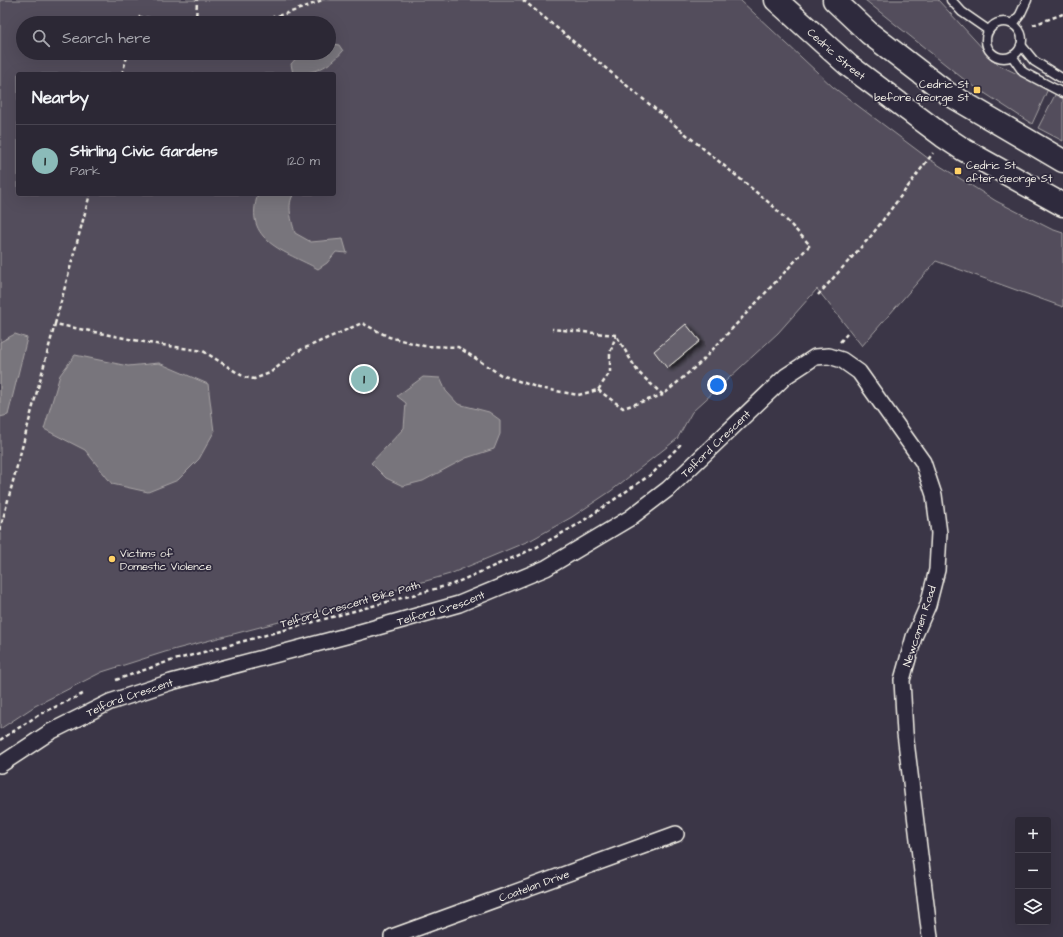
<!DOCTYPE html>
<meta charset="utf-8">
<style>
body{margin:0;font-family:"Architects Daughter",sans-serif;background:#383441;color:#f1f3f6}
.controls{position:absolute;right:12px;bottom:12px;display:grid;overflow:hidden;border-radius:4px;box-shadow:0 4px 16px #0002}
.controls button{width:36px;height:36px;display:grid;place-items:center;padding:0;border:0;border-bottom:1px solid #484450;background:#2c2835;color:#f1f3f6;font:20px sans-serif}
.you{position:absolute;left:717px;top:385px;width:14px;height:14px;margin:-10px;border:3px solid #fff;border-radius:50%;background:#1a73e8;box-shadow:0 0 0 6px #1a73e833}
.badge{display:grid;place-items:center;width:26px;height:26px;border-radius:50%;background:#8bbbb9;color:#111;font-size:13px;font-weight:700}
.pin{position:absolute;translate:-50% -50%;border:2px solid #fff;box-shadow:0 1px 4px #0006}
.list{margin:0;padding:0;list-style:none}
h2{display:flex;justify-content:space-between;align-items:center;height:52px;margin:0;padding:0 16px;font-size:17px}
h2 small{font-size:13px;font-weight:400;color:#a6a6ad}
.list li{display:grid;grid-template-columns:26px 1fr auto;gap:12px;align-items:center;box-sizing:border-box;height:72px;padding:0 16px;border-top:1px solid #484450}
.list b{display:block;font-size:15px;white-space:nowrap}
.list p{margin:0;font-size:13px;white-space:nowrap;color:#a6a6ad}
.list em{font-size:13px;font-style:normal;color:#a6a6ad}
.icon{flex:none;width:22px;height:22px;fill:none;stroke:currentColor;stroke-width:2;stroke-linecap:round;stroke-linejoin:round}
.map{position:relative;flex:none;width:1063px;height:937px;overflow:hidden}
.search{position:absolute;background:#2c2835;box-shadow:0 4px 16px #0002;left:16px;top:16px;width:320px;height:44px;display:flex;align-items:center;gap:10px;box-sizing:border-box;padding:0 14px;border-radius:22px;color:#a6a6ad;font-size:15px}
.panel{position:absolute;background:#2c2835;box-shadow:0 4px 16px #0002;left:16px;top:72px;width:320px;height:124px;border-radius:4px}
.map>svg:first-child{display:block}
.green{fill:#534e5c;stroke:#a4a0a2;fill-rule:evenodd}
.water{fill:#78747b;stroke:#aaa6a7}
.building{fill:#65616c;stroke:#f4f1e8;filter:url(#shadow)}
.lines{fill:none;stroke-linecap:round;stroke-linejoin:round}
.lane-casing{stroke:#f4f1e8;stroke-width:11}
.street-casing{stroke:#f4f1e8;stroke-width:18}
.primary-casing{stroke:#f4f1e8;stroke-width:25}
.path{stroke:#f4f1e8;stroke-width:2.5;stroke-dasharray:4 3;stroke-linecap:butt}
.lane{stroke:#2f2a3d;stroke-width:8}
.street{stroke:#2f2a3d;stroke-width:15}
.primary{stroke:#2f2a3d;stroke-width:22}
.poi-dot{fill:#ffd166;stroke:#2f2a3d;stroke-width:1.5}
.labels{text-anchor:middle;stroke-width:3.5;stroke-linejoin:round;paint-order:stroke}
.street-label{font-size:11px;fill:#f4f1e8;stroke:#2f2a3d}
.poi-label{font-size:11px;fill:#f4f1e8;stroke:#2f2a3d;text-anchor:start}
</style>
<div class="map">
<svg width="1063" height="937" viewBox="0 0 1063 937">
<defs>
<filter id="shadow"><feDropShadow dx="4.5" dy="2.5" stdDeviation="2" flood-color="#0009"/></filter>
</defs>
<rect width="100%" height="100%" fill="#3b3647"/>
<filter id="ink" filterUnits="userSpaceOnUse"><feTurbulence type="fractalNoise" baseFrequency=".025" numOctaves="2"/><feDisplacementMap in="SourceGraphic" scale="8" xChannelSelector="R" yChannelSelector="G"/><feConvolveMatrix kernelMatrix="1 2 1 2 8 2 1 2 1" color-interpolation-filters="sRGB"/></filter>
<g filter="url(#ink)">
<g class="green">
<path d="M0 0H740L833 87 929 159 996 201 1051 229 1063 233V307L936 261 862 346 817 289 778 333 692 412 677 439 611 491 572 517 531 540 450 574 340 606 165 652 102 672 35 706 0 729ZM23 23H329V53H23ZM18 74H334V194H18Z"/>
<path d="M865 0H938L997 64 1048 89 1032 124 966 81Z"/>
<path d="M1056 93 1063 96V141L1038 128Z"/>
</g>
<g class="water">
<path d="M333 44 339 45 343 51C330 67 313 74 293 74L291 64 301 53H329V47Z"/>
<path d="M258 194H294C286 204 292 222 295 233L311 242 343 239 347 253 336 252 327 263 318 269C285 251 242 241 258 194Z"/>
<path d="M15 334 27 338 8 415 0 417V342Z"/>
<path d="M75 355 128 366 159 363 208 384 214 432 199 459 178 480 148 492 112 484 85 450 44 429 60 375Z"/>
<path d="M423 377 440 378 446 391 458 404 489 412 500 420V434L494 449 466 458 423 481 403 486 386 478 371 463 404 428 406 403 397 396Z"/>
</g>
<path class="building" d="M686 324 700 341 667 368 654 351Z"/>
<g class="lines">
<defs>
<g id="lane">
<path d="M951 0 962 12 988 30"/>
<circle cx="1004" cy="40" r="18"/>
<path d="M1013 24 1020 15 1027 0"/>
<path d="M1021 45 1034 61 1063 79"/>
<path d="M1012 56 1023 72 1063 93"/>
</g>
<g id="street">
<path id="s1" d="M0 765 50 732 110 702 171 682 346 636 459 604 546 568 630 518 668 489 786 376 815 357 829 356 842 360 859 372 923 462 934 495 939 533 937 570 928 605 914 637 902 680 905 733 930 937"/>
<path id="s2" d="M392 937 676 834"/>
</g>
<g id="primary">
<path id="s3" d="M776 0 848 65 943 136 964 150 1063 205"/>
<path d="M834 0 869 33 947 93 1063 161"/>
</g>
</defs>
<use href="#lane" class="lane-casing"/>
<use href="#street" class="street-casing"/>
<use href="#primary" class="primary-casing"/>
<g class="path">
<path d="M523 0 773 206 810 245 702 361 663 395 638 372 616 335 552 329"/>
<path d="M196 22 197 0"/>
<path d="M136 23 138 17C173 20 216 26 251 21 276 18 299 10 322 0"/>
<path d="M1033 25 1063 14"/>
<path d="M122 74 128 53"/>
<path d="M818 295 871 236 933 153"/>
<path d="M55 324 90 194"/>
<path d="M840 342 847 334"/>
<path d="M598 390 623 408 663 395"/>
<path d="M0 530 55 324 149 343 203 351 244 377 254 379 270 373 296 352 362 323 389 337 424 346 458 347 501 375 539 388 578 395 598 390 610 372V353L616 335"/>
<path d="M116 680 167 662 453 584 535 548 577 525 653 473 680 445V441"/>
<path d="M0 740 40 714 85 693"/>
</g>
<use href="#lane" class="lane"/>
<use href="#street" class="street"/>
<use href="#primary" class="primary"/>
</g>
</g>
<g class="poi-dot">
<rect x="973" y="86" width="8" height="8" rx="2"/>
<rect x="954" y="167" width="8" height="8" rx="2"/>
<circle cx="112" cy="559" r="4"/>
</g>
<g class="labels">
<g class="street-label">
<text dy="4" stroke="none"><textPath href="#s3" startOffset="81">Cedric Street</textPath></text>
<text dy="4" stroke="none"><textPath href="#s1" startOffset="795">Telford Crescent</textPath></text>
<text transform="translate(350 604) rotate(-16)" y="4">Telford Crescent Bike Path</text>
<text dy="4" stroke="none"><textPath href="#s1" startOffset="471">Telford Crescent</textPath></text>
<text transform="translate(919 626) rotate(-72)" y="4">Newcomen Road</text>
<text dy="4" stroke="none"><textPath href="#s1" startOffset="147">Telford Crescent</textPath></text>
<text dy="4" stroke="none"><textPath href="#s2" startOffset="151">Coatelan Drive</textPath></text>
</g>
<g class="poi-label">
<text x="969" y="88" text-anchor="end">Cedric St<tspan x="969" dy="13">before George St</tspan></text>
<text x="966" y="169">Cedric St<tspan x="966" dy="13">after George St</tspan></text>
<text x="120" y="557">Victims of<tspan x="120" dy="13">Domestic Violence</tspan></text>
</g>
</g>
</svg>
<div class="controls">
<button>+</button>
<button>−</button>
<button><svg class="icon" aria-label="layers" viewBox="0 0 24 24"><path d="M12 4l9 5-9 5-9-5zM3 14l9 5 9-5"/></svg></button>
</div>
<div class="you"></div>
<div class="pin badge" style="left:364px;top:379px">1</div>
<div class="search"><svg class="icon" aria-label="search" viewBox="0 0 24 24"><circle cx="10" cy="10" r="6"/><path d="M15 15l6 6"/></svg>Search here</div>
<section class="panel">
<h2>Nearby<small></small></h2>
<ul class="list">
<li><span class="badge">1</span><div><b>Stirling Civic Gardens</b><p>Park</p></div><em>120 m</em></li>
</ul>
</section>
</div>
